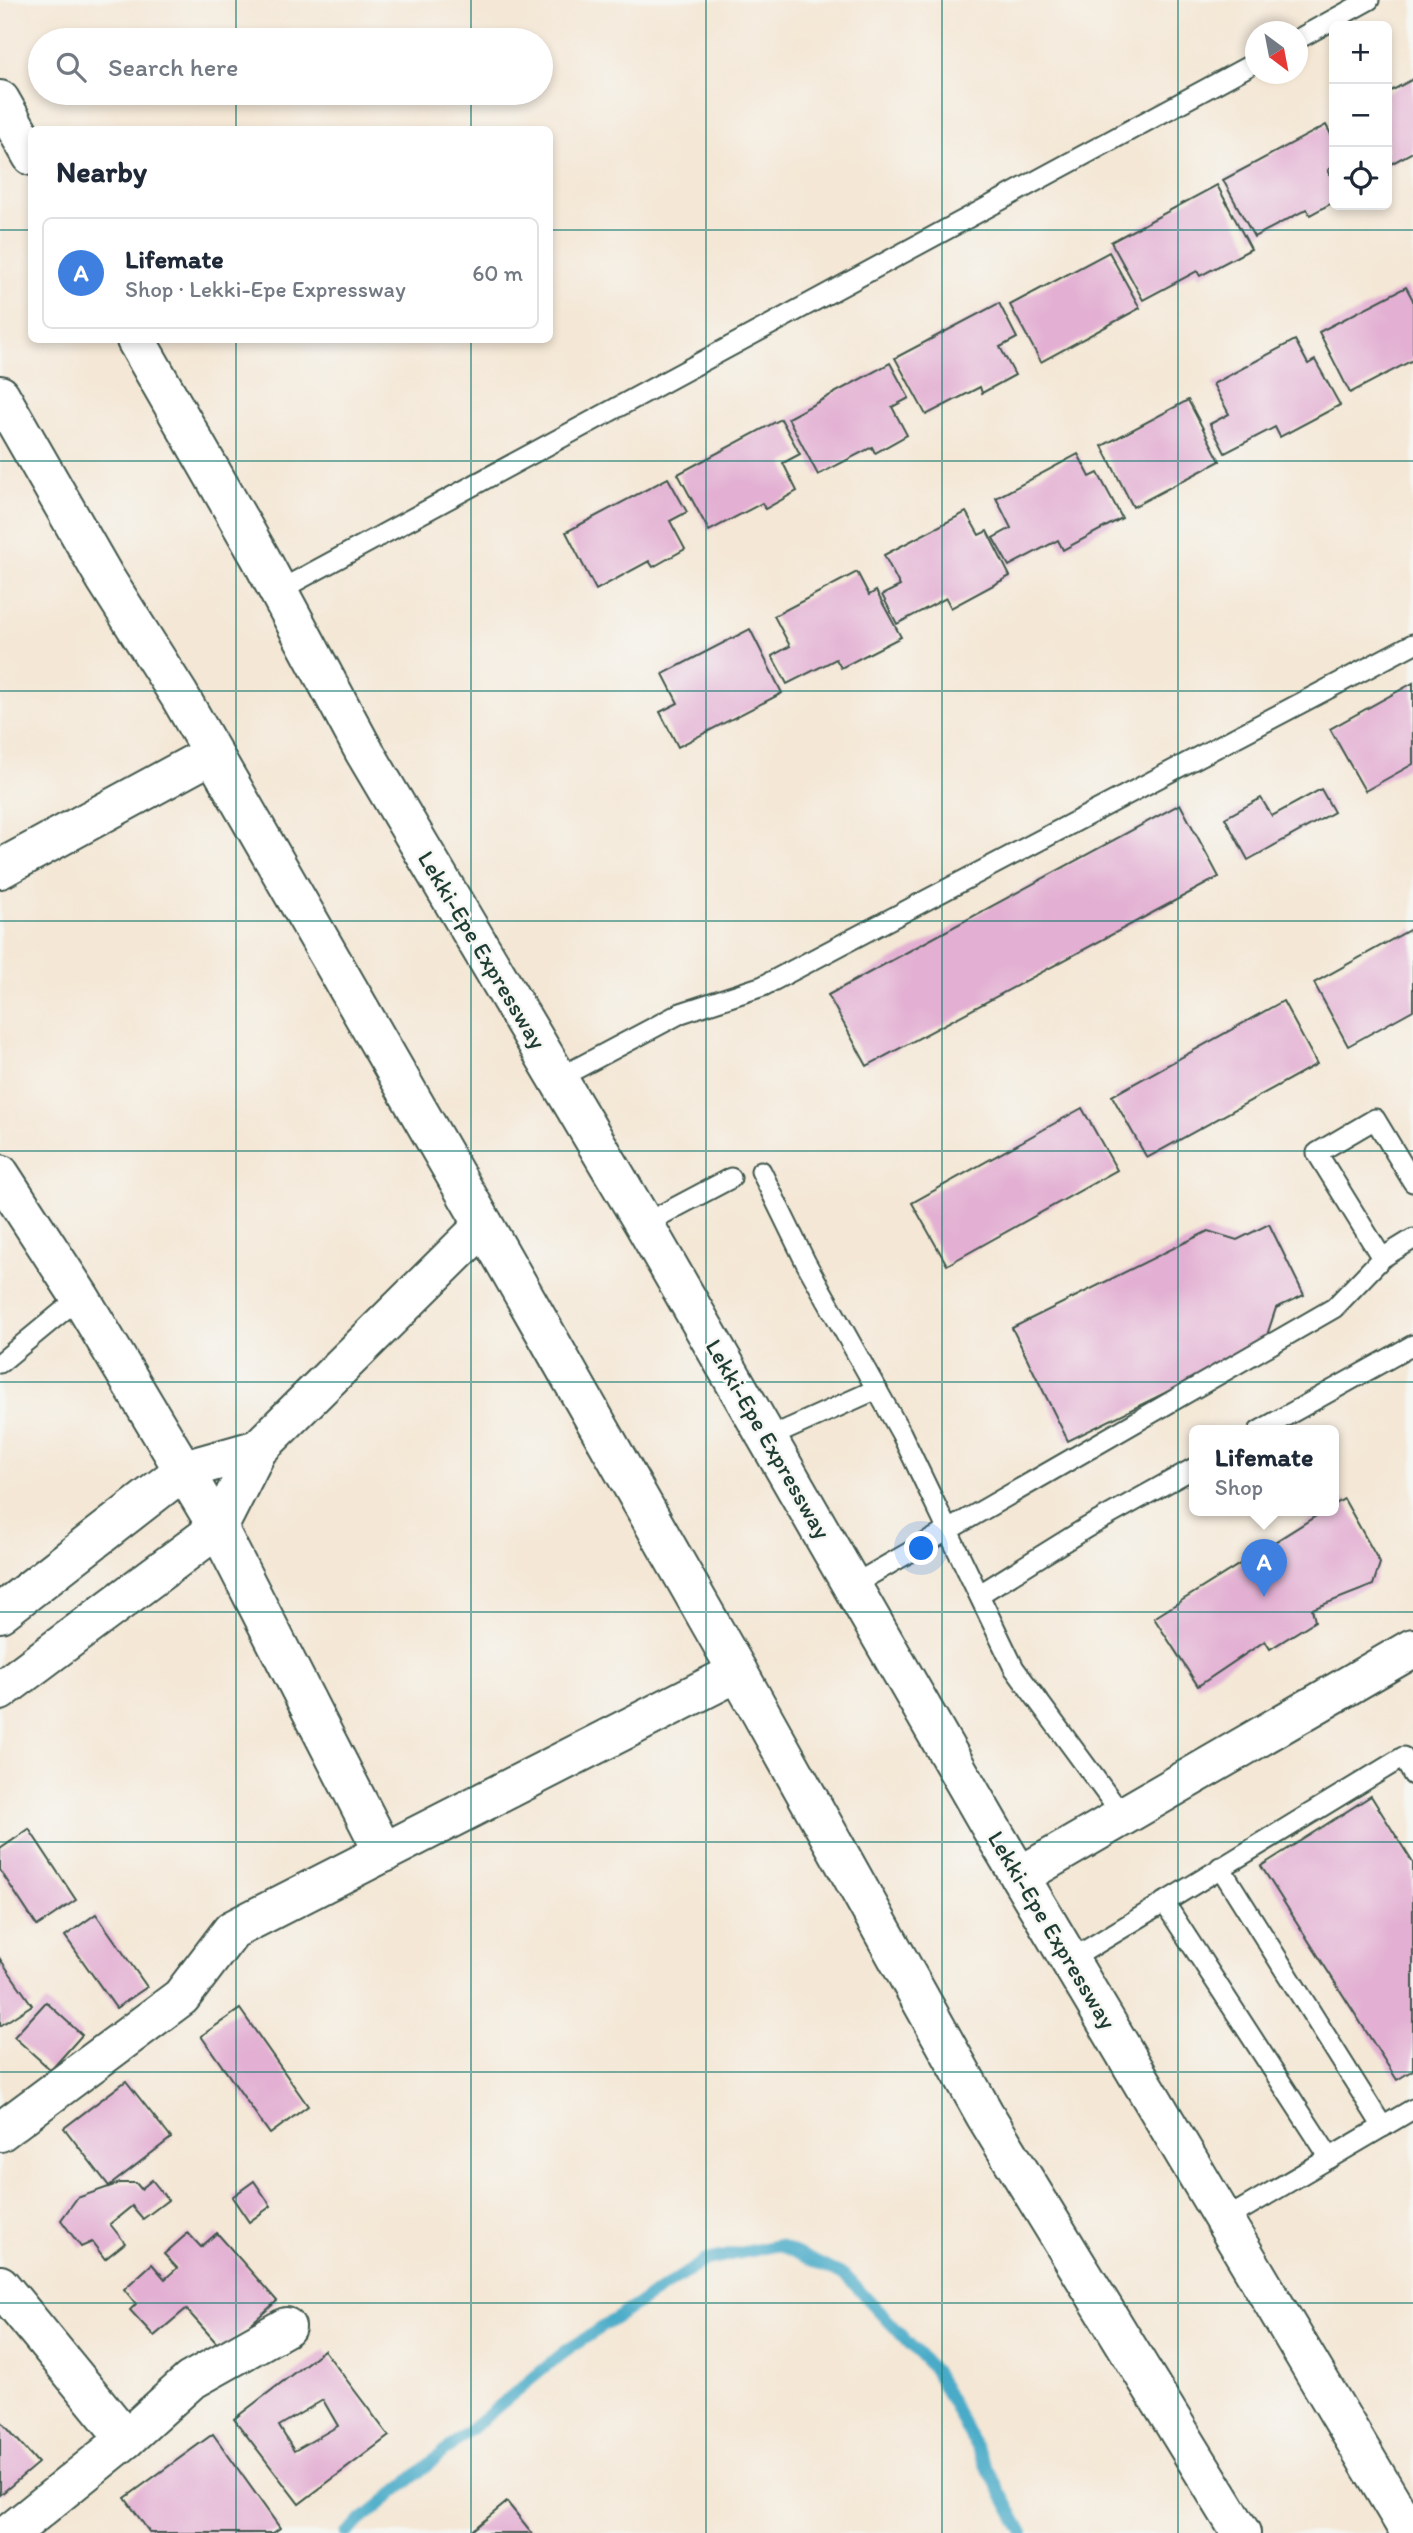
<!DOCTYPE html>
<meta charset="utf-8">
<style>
body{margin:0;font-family:Itim,sans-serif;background:#f2f2f3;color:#1f2937}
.controls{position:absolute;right:21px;top:21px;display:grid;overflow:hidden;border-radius:10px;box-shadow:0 4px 10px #0003}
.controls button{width:63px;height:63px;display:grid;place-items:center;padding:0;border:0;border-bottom:2px solid #e0e1e3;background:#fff;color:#1f2937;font:35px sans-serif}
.compass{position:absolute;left:1245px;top:21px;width:63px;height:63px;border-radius:50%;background:#fff;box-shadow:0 4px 10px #0003;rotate:148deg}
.you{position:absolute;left:922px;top:1549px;width:24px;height:24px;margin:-18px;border:5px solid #fff;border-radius:50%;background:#1a73e8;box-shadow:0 0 0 10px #1a73e833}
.badge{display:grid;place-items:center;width:46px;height:46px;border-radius:50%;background:#1f6fb2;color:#fff;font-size:23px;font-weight:700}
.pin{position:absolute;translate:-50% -58px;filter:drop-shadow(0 2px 4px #0008)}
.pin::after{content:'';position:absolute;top:37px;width:24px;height:21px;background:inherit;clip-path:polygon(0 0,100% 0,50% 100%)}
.popup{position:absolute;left:1189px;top:1425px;width:150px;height:91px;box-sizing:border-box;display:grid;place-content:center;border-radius:10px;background:#fff;filter:drop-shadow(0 2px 5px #0005);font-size:23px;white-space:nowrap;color:#747a83}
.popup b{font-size:26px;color:#1f2937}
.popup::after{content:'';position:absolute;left:50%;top:100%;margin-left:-14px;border:14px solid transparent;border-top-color:#fff}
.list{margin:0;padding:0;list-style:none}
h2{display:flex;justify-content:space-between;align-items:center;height:91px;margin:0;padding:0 28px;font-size:30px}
h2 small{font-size:23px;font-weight:400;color:#747a83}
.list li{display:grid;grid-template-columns:46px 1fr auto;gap:21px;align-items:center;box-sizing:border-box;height:112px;margin:0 14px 14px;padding:0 14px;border:2px solid #e0e1e3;border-radius:10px}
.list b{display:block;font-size:26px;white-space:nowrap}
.list p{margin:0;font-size:23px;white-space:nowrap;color:#747a83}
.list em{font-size:23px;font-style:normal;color:#747a83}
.icon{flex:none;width:38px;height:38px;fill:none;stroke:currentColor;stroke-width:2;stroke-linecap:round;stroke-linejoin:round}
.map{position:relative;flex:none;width:1413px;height:2533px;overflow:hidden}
.search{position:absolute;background:#fff;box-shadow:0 4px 10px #0003;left:28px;top:28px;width:525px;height:77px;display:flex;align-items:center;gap:18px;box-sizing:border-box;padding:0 24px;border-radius:38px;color:#747a83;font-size:26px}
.panel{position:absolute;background:#fff;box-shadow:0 4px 10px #0003;left:28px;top:126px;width:525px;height:217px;border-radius:10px}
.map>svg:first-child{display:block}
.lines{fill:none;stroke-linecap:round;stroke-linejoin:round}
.stream{stroke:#48abc8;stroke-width:12}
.building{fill:#e3b0d3;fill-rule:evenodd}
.service-casing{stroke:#3f564c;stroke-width:23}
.minor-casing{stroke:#3f564c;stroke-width:42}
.trunk-casing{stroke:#3f564c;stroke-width:42}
.service{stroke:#fff;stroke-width:19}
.minor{stroke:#fff;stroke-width:38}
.trunk{stroke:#fff;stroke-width:38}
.grid{fill:none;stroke:#0f766e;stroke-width:2;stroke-opacity:0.55}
.labels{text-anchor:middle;stroke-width:5;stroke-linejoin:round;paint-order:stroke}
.street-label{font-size:24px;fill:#1f3d34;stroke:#f6f6f2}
</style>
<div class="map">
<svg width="1413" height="2533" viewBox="0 0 1413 2533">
<rect width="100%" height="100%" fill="#f6f6f2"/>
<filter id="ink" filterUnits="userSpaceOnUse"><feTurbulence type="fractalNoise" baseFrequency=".0143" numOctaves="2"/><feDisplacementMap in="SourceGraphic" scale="14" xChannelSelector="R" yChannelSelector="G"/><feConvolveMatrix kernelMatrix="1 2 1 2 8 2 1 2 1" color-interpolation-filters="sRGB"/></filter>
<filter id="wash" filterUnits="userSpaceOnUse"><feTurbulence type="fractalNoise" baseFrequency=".00686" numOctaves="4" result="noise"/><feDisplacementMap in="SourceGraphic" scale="28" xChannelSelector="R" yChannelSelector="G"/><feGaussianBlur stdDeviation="1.57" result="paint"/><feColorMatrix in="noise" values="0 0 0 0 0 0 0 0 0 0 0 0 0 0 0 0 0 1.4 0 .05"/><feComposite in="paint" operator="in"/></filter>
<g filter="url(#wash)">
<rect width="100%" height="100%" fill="#f4e7d5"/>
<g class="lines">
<path class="stream" d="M346 2533 564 2352 706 2260 779 2245 846 2276 934 2370 1023 2533"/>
</g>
<g id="blocks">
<g class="building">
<path d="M1413 79V152L1387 166V93Z"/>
<path d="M1326 125 1334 140V166L1328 170 1334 182V202L1310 215 1307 209 1254 237 1223 180Z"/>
<path d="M1217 185 1251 249 1200 276 1197 271 1143 300 1111 242Z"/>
<path d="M1109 252 1140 308 1041 362 1010 305Z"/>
<path d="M1406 287 1413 300V360L1350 393 1319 332Z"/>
<path d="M999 303 1017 338 1000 347 1015 375 982 393 980 387 926 415 895 358Z"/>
<path d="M1295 340 1308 364 1315 360 1340 405 1280 437 1275 427 1225 453 1210 424 1229 414 1213 384Z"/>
<path d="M890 363 909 398 892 407 907 435 875 453 872 447 818 475 788 418Z"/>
<path d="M1188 400 1220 461 1133 507 1102 446Z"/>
<path d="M781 419 800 454 783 463 797 491 765 509 762 503 709 531 678 474Z"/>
<path d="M1078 454 1090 477 1098 473 1122 518 1063 550 1058 540 1009 566 993 538 1011 528 996 498Z"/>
<path d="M668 478 687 512 670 521 685 549 653 567 649 561 596 590 566 532Z"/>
<path d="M966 512 979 535 987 531 1010 576 951 608 946 598 897 624 882 595 900 586 884 555Z"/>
<path d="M857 572 869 595 876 591 901 637 841 668 836 659 787 684 772 656 790 646 774 616Z"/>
<path d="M750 629 782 693 678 747 660 712 678 703 663 674Z"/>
<path d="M1413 683V764L1365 791 1330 729Z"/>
<path d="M1321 789 1334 812 1248 860 1225 818 1261 798 1272 816Z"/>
<path d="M1180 804 1219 877 867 1066 828 995Z"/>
<path d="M1413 928V1010L1348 1046 1314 983Z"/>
<path d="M1283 1001 1317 1064 1147 1158 1112 1096Z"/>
<path d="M1082 1108 1117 1170 947 1265 912 1203Z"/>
<path d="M1269 1224 1304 1295 1276 1308 1264 1344 1068 1441 1012 1328 1208 1231 1237 1240Z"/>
<path d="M1344 1499 1380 1563 1373 1585 1312 1609 1315 1621 1270 1649 1265 1641 1198 1686 1154 1618 1324 1511H1334V1505Z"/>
<path d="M1371 1796 1413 1863V2070L1397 2080 1261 1866Z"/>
<path d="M29 1829 76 1900 37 1926 0 1870V1849Z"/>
<path d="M96 1914 147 1987 116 2008 65 1936Z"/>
<path d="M0 1959 32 2005 0 2026Z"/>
<path d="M46 2002 82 2035 51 2070 14 2037Z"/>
<path d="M240 2009 308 2106 270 2134 201 2036Z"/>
<path d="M126 2081 171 2138 109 2186 64 2128Z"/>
<path d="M152 2180 168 2200 143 2219 132 2206 110 2224 125 2243 105 2259 92 2242 81 2247 61 2220 77 2198 120 2183H136L141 2189Z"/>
<path d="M254 2181 271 2206 249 2222 232 2197Z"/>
<path d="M188 2233 201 2247 217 2233 277 2301 222 2349 186 2309 154 2336 130 2310 136 2304 124 2289 152 2264 165 2279 177 2268 164 2254Z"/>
<path d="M324 2350 389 2436 299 2504 234 2419ZM323 2400 338 2426 294 2451 279 2426Z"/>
<path d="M0 2420 38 2463 0 2495Z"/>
<path d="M213 2434 280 2528 273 2533H150L125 2498Z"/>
<path d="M507 2502 532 2533H469Z"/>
</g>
</g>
</g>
<g filter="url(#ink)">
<use href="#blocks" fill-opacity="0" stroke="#3f564c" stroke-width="2"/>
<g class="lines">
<defs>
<g id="service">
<path d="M1298 39 1369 0"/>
<path d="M278 591 1256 62"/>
<path d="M557 1079 681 1013 763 986 1413 644"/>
<path d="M761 1171 806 1263 901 1433 1014 1668 1122 1815"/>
<path d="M644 1224 731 1178"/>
<path d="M1382 1258 1317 1153 1375 1119 1413 1182"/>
<path d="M0 1363 80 1297"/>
<path d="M1259 1431 1413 1345"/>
<path d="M768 1438 877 1389"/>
<path d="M851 1586 1334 1308 1382 1258 1413 1239"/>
<path d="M980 1594 1086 1528 1194 1468"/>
<path d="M1220 1867 1383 2127"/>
<path d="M1164 1902 1330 2158"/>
<path d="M1070 1960 1403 1757 1413 1775"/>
<path d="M1224 2220 1413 2109"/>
</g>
<g id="minor">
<path d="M0 869 212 754"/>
<path d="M0 1174 80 1297 218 1528 384 1853"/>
<path d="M0 1613 184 1470 258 1449"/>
<path d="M0 1691 218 1528 258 1449 484 1225"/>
<path d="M1020 1876 1413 1648"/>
<path d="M0 2132 181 1997 232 1930 738 1672"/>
<path d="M0 2285 126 2439"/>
<path d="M10 2533 126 2439 190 2381 286 2327"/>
</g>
<g id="trunk">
<path d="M0 100 32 156"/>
<path d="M136 340 260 557 364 751 644 1224 991 1828 1410 2533"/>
<path d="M0 395 105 578 179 695 484 1225 738 1672 985 2115 1241 2533"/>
</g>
</defs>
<use href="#service" class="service-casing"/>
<use href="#minor" class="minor-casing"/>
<use href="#trunk" class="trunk-casing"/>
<use href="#service" class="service"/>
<use href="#minor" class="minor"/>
<use href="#trunk" class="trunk"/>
</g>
</g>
<path class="grid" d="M236 0V40M471 0V40M706 0V2533M942 0V2533M1178 0V2533M236 93V130M471 93V130M0 230H32M550 230H1413M236 340V2533M471 340V2533M0 461H1413M0 691H1413M0 921H1413M0 1151H1413M0 1382H1413M0 1612H1413M0 1842H1413M0 2072H1413M0 2303H1413"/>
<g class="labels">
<g class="street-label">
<text transform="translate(482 950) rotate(59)" y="8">Lekki-Epe Expressway</text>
<text transform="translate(768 1439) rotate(60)" y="8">Lekki-Epe Expressway</text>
<text transform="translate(1052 1930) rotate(59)" y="8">Lekki-Epe Expressway</text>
</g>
</g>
</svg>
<div class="controls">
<button>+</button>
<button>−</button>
<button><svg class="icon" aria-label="locate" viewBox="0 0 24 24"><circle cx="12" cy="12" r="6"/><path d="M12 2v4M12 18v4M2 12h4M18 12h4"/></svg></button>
</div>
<svg class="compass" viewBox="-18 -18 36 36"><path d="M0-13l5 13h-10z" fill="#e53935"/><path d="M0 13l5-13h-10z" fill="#747a83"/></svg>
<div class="you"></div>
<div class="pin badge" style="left:1264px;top:1597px;background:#3f7fe0">A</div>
<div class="popup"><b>Lifemate</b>Shop</div>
<div class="search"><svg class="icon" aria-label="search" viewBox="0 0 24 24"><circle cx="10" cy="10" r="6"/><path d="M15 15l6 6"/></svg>Search here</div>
<section class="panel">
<h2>Nearby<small></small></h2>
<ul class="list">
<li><span class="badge" style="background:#3f7fe0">A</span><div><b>Lifemate</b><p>Shop · Lekki-Epe Expressway</p></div><em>60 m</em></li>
</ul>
</section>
</div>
